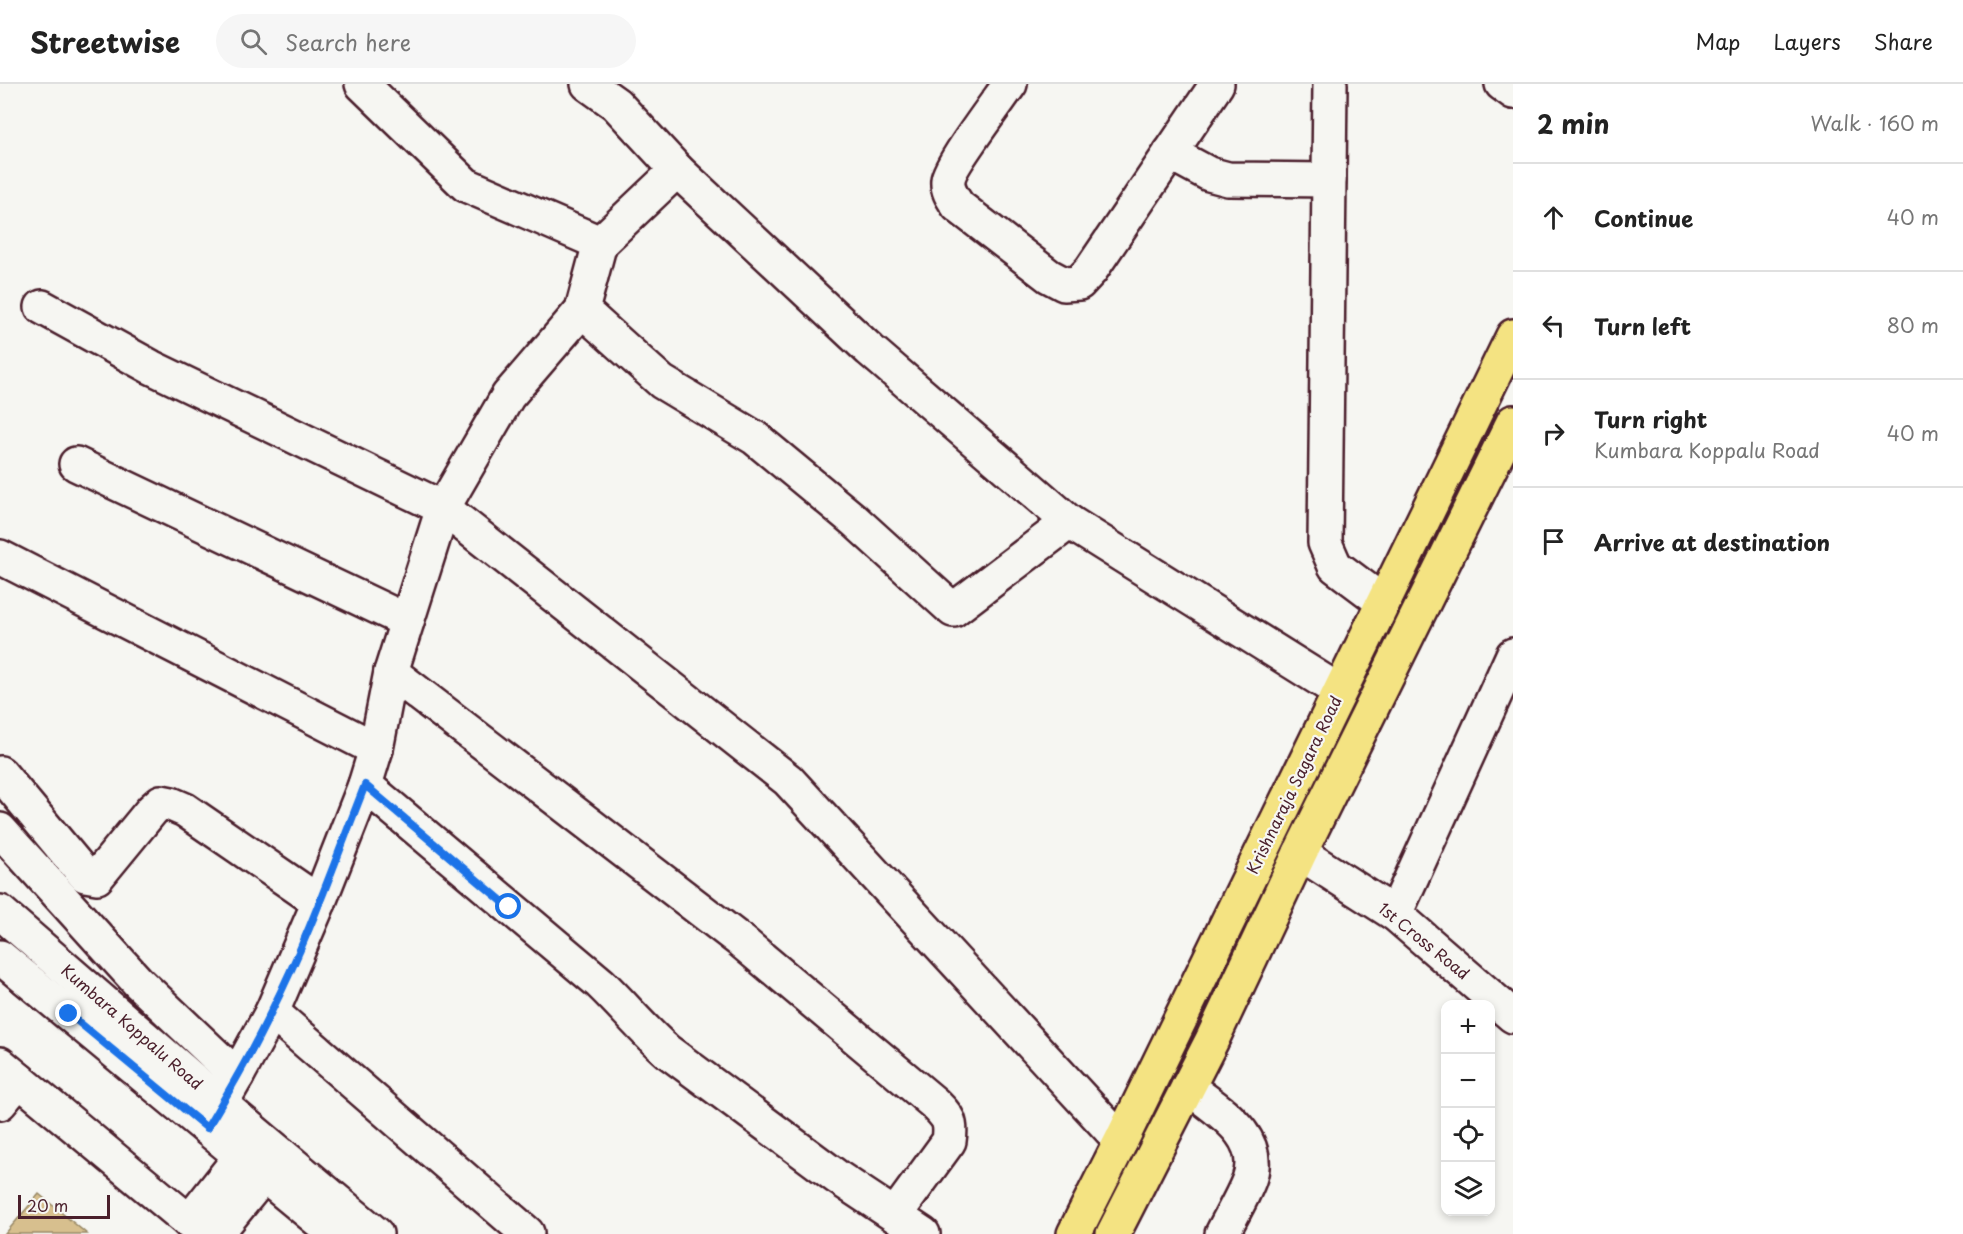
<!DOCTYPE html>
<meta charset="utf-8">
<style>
body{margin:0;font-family:"Playpen Sans",sans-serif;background:#f6f6f6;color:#222}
.controls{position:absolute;right:18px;bottom:18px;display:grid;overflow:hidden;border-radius:12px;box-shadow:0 3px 9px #0003}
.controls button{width:54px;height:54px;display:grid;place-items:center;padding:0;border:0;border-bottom:2px solid #e0e0e0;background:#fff;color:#222;font:30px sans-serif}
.scale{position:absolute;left:18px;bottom:15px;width:92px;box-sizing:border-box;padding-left:6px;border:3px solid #4a1f2b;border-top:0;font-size:16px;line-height:21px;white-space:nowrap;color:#4a1f2b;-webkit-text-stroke:4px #f6f6f2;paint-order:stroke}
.stop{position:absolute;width:18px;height:18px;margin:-14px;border:4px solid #1a73e8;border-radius:50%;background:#fff}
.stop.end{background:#1a73e8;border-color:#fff;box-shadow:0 2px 6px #0008}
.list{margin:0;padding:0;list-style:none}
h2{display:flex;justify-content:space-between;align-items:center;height:78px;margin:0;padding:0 24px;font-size:26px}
h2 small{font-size:20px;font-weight:400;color:#767676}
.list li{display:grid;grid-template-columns:39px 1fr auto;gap:18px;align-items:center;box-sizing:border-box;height:108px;padding:0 24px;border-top:2px solid #e0e0e0}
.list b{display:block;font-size:22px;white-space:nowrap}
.list p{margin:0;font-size:20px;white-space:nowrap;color:#767676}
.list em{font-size:20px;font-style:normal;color:#767676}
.icon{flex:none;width:33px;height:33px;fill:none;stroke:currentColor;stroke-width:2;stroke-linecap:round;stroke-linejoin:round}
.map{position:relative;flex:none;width:1513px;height:1150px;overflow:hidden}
header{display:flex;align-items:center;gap:36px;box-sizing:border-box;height:84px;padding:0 30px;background:#fff;border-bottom:2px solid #e0e0e0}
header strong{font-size:28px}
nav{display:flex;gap:33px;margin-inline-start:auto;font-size:21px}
.search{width:420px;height:54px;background:#f6f6f6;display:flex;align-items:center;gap:15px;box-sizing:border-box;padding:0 21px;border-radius:33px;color:#767676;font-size:22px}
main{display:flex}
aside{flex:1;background:#fff}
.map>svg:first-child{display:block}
.building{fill:#d7bf8e;stroke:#968663;stroke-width:1.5}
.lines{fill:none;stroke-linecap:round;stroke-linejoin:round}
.minor-casing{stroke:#4a1f2b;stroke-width:38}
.major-casing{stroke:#4a1f2b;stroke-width:38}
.minor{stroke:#f6f6f2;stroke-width:33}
.major{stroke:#f4e382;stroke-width:33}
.route{stroke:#1a73e8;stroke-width:8}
.labels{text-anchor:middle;stroke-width:4.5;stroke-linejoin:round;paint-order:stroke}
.street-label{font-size:16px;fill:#4a1f2b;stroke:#f6f6f2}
</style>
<header>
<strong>Streetwise</strong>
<div class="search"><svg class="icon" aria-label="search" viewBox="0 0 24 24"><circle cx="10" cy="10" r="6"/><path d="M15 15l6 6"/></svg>Search here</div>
<nav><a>Map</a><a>Layers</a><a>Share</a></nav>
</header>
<main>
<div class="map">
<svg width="1513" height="1150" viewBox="0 0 1513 1150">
<rect width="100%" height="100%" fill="#f6f6f2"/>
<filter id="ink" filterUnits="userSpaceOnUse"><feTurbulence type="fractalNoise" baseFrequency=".0167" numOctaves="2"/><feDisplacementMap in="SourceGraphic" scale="12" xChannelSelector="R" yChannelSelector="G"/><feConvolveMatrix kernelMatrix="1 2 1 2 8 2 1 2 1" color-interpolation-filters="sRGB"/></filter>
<g filter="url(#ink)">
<path class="building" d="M39 1110 87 1150H5Z"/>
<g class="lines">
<defs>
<g id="minor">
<path d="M362 0 466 101 600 159 677 86 870 266 1069 438 1339 607"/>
<path d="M588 0 616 20 677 86"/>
<path d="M1010 0C999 16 949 82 948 96 947 106 952 113 958 122L1049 192 1064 200 1079 199 1091 186 1217 0"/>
<path d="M1330 0 1325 459 1335 482 1383 518"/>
<path d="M1502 0 1513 8"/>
<path d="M1170 69 1209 90 1228 95 1329 96"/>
<path d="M600 159 582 226 662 298 755 354 854 436 953 526 1069 438"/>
<path d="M42 223 151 283 443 424 788 696 1121 1057"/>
<path d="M76 380 407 537"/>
<path d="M0 473 376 665"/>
<path d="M391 588 741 857 934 1019C948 1033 952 1037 949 1057L895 1131"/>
<path d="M0 689 85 791 97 793 152 726 161 718 171 720 185 726 319 818"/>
<path d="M365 701 600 899C623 921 643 946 667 967L837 1093 923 1150"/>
<path d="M0 746 138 898 237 992"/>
<path d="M1300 769 1395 830 1513 932"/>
<path d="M0 828 221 1020 376 1150"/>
<path d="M1395 830 1513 571"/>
<path d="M0 873 335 1150"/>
<path d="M272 928 527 1149"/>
<path d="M0 980 204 1150"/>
<path d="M1188 1003C1217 1026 1265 1052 1249 1096 1242 1114 1231 1132 1222 1150"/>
<path d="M0 1019 19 996"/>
<path d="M207 1044 237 992 272 928 319 818 365 701 376 665 391 588 443 424 508 312 582 226"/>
<path d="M189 1138 241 1072"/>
<path d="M216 1150 264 1091"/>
</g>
<g id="major">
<path d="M1074 1150 1121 1057 1513 252"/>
<path d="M1113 1150 1212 956 1300 769 1513 338"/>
</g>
</defs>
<use href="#minor" class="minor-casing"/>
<use href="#major" class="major-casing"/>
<use href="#minor" class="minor"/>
<use href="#major" class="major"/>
</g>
</g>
<g class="lines" filter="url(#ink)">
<path class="route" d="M69 930 207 1044C230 1006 252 968 271 928 308 855 335 777 365 701L509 823"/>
</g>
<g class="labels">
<g class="street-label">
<text transform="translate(1294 701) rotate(-64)" y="6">Krishnaraja Sagara Road</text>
<text transform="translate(1424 857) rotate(39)" y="6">1st Cross Road</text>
<text transform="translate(132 943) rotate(41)" y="6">Kumbara Koppalu Road</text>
</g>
</g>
</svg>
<div class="controls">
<button>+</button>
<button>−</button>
<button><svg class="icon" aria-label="locate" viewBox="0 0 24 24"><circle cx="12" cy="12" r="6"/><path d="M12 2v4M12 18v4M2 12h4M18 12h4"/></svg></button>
<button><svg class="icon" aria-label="layers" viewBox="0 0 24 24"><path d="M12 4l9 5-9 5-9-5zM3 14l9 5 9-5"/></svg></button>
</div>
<div class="scale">20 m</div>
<div class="stop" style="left:509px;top:823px"></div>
<div class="stop end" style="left:69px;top:930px"></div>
</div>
<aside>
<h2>2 min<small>Walk · 160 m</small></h2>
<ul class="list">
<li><svg class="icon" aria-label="ahead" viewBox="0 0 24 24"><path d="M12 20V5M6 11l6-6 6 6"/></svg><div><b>Continue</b></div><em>40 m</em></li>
<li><svg class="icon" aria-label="left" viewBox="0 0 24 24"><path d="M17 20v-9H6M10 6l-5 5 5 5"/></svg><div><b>Turn left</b></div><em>80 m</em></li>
<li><svg class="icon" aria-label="right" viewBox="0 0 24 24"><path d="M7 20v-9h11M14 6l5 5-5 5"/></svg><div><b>Turn right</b><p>Kumbara Koppalu Road</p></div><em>40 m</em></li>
<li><svg class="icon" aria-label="arrive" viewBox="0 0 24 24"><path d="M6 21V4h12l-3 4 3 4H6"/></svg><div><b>Arrive at destination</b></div></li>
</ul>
</aside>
</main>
